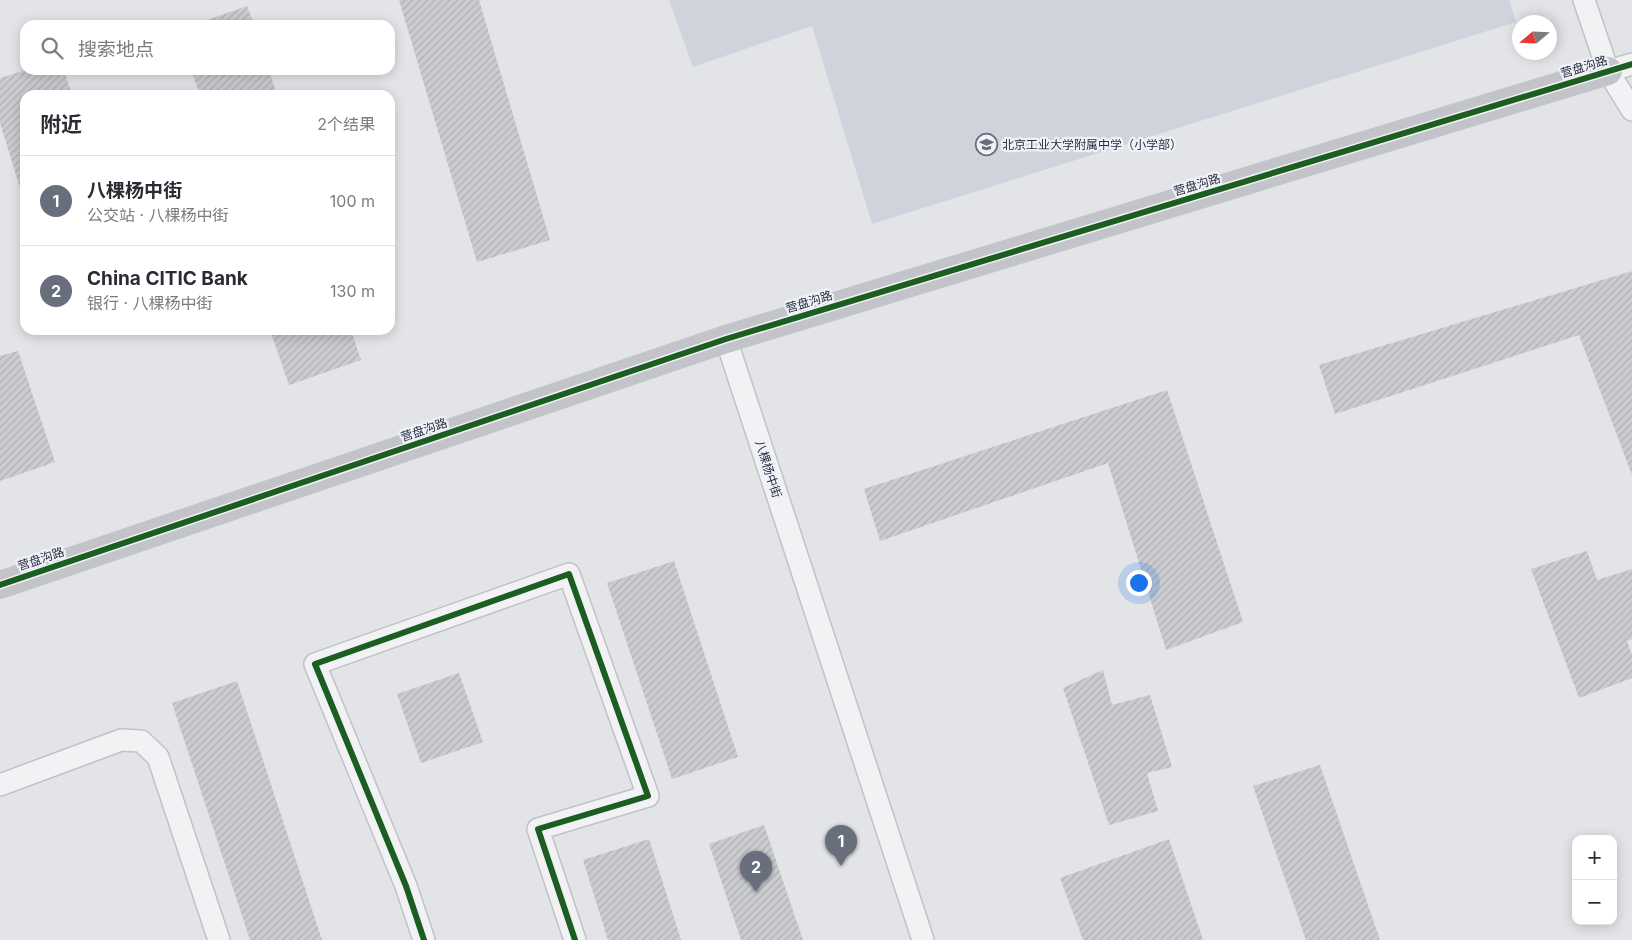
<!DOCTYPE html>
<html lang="zh">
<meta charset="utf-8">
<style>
body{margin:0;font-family:Inter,"Noto Sans SC",sans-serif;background:#f7f7f7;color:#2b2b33}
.controls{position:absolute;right:15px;bottom:15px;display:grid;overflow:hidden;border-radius:10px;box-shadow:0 2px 12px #0003}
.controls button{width:45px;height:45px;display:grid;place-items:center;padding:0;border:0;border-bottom:1px solid #e1e1e2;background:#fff;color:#2b2b33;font:25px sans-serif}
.compass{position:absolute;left:1512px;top:15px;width:45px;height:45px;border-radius:50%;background:#fff;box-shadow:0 2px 12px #0003;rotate:251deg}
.you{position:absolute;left:1138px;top:582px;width:18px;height:18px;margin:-12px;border:4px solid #fff;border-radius:50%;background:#1a73e8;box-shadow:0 0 0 8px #1a73e833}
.badge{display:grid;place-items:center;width:32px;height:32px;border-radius:50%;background:#696e7c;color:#fff;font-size:16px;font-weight:700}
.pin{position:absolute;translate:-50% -41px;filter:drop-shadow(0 1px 2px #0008)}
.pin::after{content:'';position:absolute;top:26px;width:18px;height:15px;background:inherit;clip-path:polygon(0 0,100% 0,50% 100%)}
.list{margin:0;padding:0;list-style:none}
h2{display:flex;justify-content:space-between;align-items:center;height:65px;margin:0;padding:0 20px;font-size:21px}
h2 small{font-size:16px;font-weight:400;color:#7c7c81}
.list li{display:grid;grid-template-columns:32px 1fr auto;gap:15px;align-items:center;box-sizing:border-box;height:90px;padding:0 20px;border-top:1px solid #e1e1e2}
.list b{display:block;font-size:19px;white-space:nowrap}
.list p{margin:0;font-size:16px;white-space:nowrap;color:#7c7c81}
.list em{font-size:16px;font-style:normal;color:#7c7c81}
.icon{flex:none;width:28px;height:28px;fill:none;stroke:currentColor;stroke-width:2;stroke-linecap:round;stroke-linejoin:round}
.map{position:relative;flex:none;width:1632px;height:940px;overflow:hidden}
.search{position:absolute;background:#fff;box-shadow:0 2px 12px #0003;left:20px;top:20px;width:375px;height:55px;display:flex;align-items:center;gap:12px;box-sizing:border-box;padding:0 18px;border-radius:15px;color:#7c7c81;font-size:19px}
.panel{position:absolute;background:#fff;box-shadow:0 2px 12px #0003;left:20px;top:90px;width:375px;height:245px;border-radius:15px}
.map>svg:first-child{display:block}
.built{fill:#d0d3db}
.building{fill:url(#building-hatch)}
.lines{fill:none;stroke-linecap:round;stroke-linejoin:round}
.street-casing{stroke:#c0c2c6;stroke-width:24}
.street{stroke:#f2f2f4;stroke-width:21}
.secondary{stroke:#c3c4ca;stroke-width:28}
.cycleway-casing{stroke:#f0f2f7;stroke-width:9}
.cycleway{stroke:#1b5e20;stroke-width:6}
.labels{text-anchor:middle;stroke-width:4.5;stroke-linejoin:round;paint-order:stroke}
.street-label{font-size:12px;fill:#282f42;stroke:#f0f2f7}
.poi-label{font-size:12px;fill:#282f42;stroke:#f0f2f7;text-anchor:start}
</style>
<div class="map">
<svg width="1632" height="940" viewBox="0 0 1632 940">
<defs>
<pattern id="building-hatch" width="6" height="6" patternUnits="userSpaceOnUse" patternTransform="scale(1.25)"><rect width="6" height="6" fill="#caccd0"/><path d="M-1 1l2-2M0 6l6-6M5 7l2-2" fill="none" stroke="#aeb0b4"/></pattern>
</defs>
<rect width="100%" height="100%" fill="#e2e4e8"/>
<path class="built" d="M669 0H1509L1516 22 872 224 812 26 693 67Z"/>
<g class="building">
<path d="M399 0H479L550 240 477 262Z"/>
<path d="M247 6 254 25H193Z"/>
<path d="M26 70H64L72 95H25V204L0 123V78Z"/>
<path d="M191 70H269L277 95H200Z"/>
<path d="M1632 271V475L1579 335 1335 414 1319 365Z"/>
<path d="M270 330H351L361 360 289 385Z"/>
<path d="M18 351 55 462 0 481V356Z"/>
<path d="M1167 390 1243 622 1166 650 1108 463 880 541 864 489Z"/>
<path d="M1587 551 1597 580 1632 569V639L1627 641 1632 655V678L1579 698 1531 569Z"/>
<path d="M674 561 738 757 672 779 607 583Z"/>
<path d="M1103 670 1112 705 1150 695 1172 767 1147 773 1158 811 1109 825 1063 688Z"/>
<path d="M459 673 483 742 421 763 397 694Z"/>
<path d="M237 681 322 940H250L172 703Z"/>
<path d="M1320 765 1380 940H1306L1253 786Z"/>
<path d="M764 825 803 940H741L709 844Z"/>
<path d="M649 839 681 940H608L583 860Z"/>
<path d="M1169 839 1203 940H1083L1060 878Z"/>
</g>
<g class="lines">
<defs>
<g id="street">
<path d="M1584 0 1608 71 1632 110"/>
<path d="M1608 71 1632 64"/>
<path d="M726 339 923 940"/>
<path d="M0 785 121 740 141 741 158 757 219 940"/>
<path d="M424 940 406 886 315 664 569 574 648 796 538 829 575 940"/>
</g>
</defs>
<use href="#street" class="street-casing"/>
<use href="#street" class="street"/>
<path class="secondary" d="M0 585 726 339 1608 71"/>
<defs>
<g id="cycleway">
<path d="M0 585 726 339 1632 64"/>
<path d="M424 940 406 886 315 664 569 574 648 796 538 829 575 940"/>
</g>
</defs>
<use href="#cycleway" class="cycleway-casing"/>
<use href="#cycleway" class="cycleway"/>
</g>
<defs>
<symbol id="school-ring" viewBox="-11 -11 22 22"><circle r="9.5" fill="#f0f2f7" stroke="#696e7c" stroke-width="1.5"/><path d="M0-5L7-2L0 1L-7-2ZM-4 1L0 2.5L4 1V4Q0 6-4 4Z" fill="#696e7c"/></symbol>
</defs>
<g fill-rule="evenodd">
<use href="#school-ring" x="974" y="132" width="25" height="25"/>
</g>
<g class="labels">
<g class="street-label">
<text transform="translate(1584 67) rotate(-17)" y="4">营盘沟路</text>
<text transform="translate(1197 185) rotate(-17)" y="4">营盘沟路</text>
<text transform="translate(809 302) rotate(-17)" y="4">营盘沟路</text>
<text transform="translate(424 430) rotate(-19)" y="4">营盘沟路</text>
<text transform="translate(768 469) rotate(72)" y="4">八棵杨中街</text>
<text transform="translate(41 559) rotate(-19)" y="4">营盘沟路</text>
</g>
<g class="poi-label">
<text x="1002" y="149">北京工业大学附属中学（小学部）</text>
</g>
</g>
</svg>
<div class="controls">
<button>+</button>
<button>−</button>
</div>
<svg class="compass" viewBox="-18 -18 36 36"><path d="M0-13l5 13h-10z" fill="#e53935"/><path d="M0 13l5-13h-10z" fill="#7c7c81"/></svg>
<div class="you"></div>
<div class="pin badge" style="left:841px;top:866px">1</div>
<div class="pin badge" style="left:756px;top:892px">2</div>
<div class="search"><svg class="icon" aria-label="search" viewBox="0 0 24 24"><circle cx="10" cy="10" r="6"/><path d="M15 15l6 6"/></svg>搜索地点</div>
<section class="panel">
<h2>附近<small>2个结果</small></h2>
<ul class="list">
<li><span class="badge">1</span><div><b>八棵杨中街</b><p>公交站 · 八棵杨中街</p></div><em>100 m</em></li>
<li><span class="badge">2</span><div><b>China CITIC Bank</b><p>银行 · 八棵杨中街</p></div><em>130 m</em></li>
</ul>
</section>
</div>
